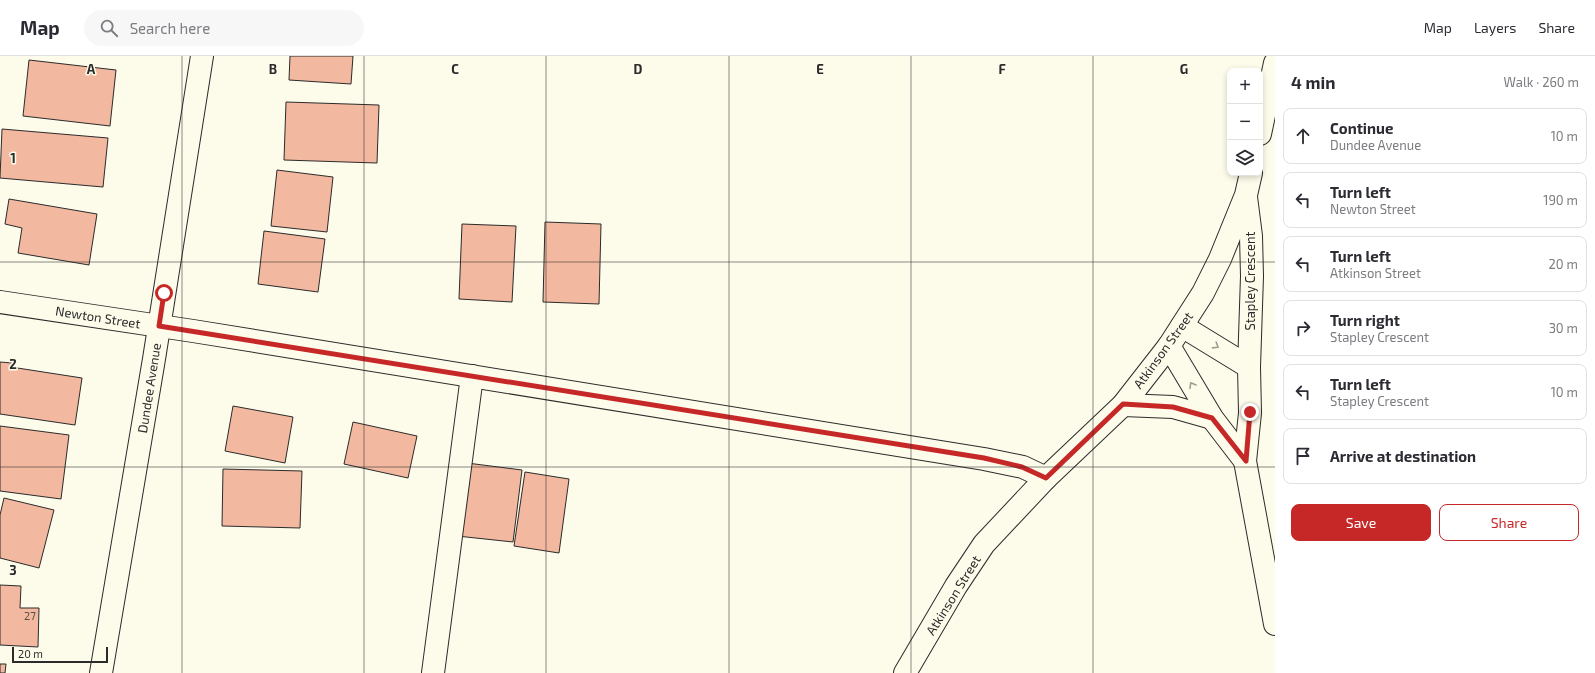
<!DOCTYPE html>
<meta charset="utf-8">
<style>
body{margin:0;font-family:"Exo 2",sans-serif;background:#f7f7f7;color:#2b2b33}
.controls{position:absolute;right:12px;top:12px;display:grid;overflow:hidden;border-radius:8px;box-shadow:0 2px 6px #0003}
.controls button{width:36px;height:36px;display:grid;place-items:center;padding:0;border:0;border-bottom:1px solid #e1e1e2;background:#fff;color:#2b2b33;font:20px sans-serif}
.scale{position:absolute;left:12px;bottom:10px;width:96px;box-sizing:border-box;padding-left:4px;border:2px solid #2b2b2b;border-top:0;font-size:11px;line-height:14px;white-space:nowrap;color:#2b2b2b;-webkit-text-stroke:3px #fdfbea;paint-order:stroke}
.stop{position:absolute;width:12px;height:12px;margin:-9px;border:3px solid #c62828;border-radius:50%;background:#fff}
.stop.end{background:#c62828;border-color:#fff;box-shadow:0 1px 4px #0008}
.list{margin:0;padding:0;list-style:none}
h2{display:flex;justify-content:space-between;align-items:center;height:52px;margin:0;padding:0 16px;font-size:17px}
h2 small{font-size:13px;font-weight:400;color:#7c7c81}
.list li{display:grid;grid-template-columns:26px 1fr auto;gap:12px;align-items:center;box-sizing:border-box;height:56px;margin:0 8px 8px;padding:0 8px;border:1px solid #e1e1e2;border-radius:8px}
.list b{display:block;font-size:15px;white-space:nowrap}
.list p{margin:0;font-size:13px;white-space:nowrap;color:#7c7c81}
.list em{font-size:13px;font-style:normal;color:#7c7c81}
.actions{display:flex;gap:8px;padding:12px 16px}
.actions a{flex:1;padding:9px 0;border:1px solid #c62828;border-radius:8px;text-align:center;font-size:14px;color:#c62828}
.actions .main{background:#c62828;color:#fff}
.icon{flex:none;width:22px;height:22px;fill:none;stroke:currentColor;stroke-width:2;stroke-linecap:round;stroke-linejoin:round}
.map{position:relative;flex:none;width:1275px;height:617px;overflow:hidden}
header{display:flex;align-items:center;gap:24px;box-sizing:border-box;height:56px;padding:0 20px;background:#fff;border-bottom:1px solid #e1e1e2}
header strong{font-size:19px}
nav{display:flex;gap:22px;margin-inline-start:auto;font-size:14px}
.search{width:280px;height:36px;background:#f7f7f7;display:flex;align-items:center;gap:10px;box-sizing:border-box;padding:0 14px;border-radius:22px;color:#7c7c81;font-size:15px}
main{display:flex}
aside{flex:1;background:#fff}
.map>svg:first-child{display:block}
.building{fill:#f2b8a0;stroke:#2b2b2b}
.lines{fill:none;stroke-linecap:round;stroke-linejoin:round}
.minor-casing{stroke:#2b2b2b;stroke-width:24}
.minor{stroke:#fdfbea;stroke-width:22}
.oneway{stroke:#9e9d94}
.route{stroke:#c62828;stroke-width:5}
.grid{fill:none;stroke:#2b2b2b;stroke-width:1;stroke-opacity:0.55}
.labels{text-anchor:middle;stroke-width:3;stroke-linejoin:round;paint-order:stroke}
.number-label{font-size:11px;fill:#5d4e48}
.street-label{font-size:13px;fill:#2b2b2b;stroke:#fdfbea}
.grid-label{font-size:13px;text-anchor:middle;font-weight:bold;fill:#2b2b2b;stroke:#fdfbea;stroke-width:3;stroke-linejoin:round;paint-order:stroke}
</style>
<header>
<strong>Map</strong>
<div class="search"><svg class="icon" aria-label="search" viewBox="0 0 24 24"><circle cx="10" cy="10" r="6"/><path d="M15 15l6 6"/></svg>Search here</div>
<nav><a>Map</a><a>Layers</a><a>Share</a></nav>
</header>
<main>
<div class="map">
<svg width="1275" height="617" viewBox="0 0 1275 617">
<rect width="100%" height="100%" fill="#fdfbea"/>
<g class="building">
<path d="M290 0H353L351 28 289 24Z"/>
<path d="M29 4 116 14 110 70 23 60Z"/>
<path d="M286 46 379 49 377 107 284 104Z"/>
<path d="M2 73 108 82 103 131 0 122Z"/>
<path d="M277 114 333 121 327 176 271 170Z"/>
<path d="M9 143 97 158 89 209 18 197 22 172 5 168Z"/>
<path d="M545 166 601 168 599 248 543 246Z"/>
<path d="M462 168 516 170 512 246 459 243Z"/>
<path d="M264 175 325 183 318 236 258 228Z"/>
<path d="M0 306 12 307 11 311 82 322 75 369 0 358Z"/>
<path d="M233 350 293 361 285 407 225 395Z"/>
<path d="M353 366 417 380 408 422 344 408Z"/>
<path d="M0 370 69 379 61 443 0 435Z"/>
<path d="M467 407 522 414 513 486 457 480Z"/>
<path d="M223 413 302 415 300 472 222 470Z"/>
<path d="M525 416 569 423 559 497 514 490Z"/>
<path d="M4 442 54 454 39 512 0 502V459Z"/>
<path d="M0 529 21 530 20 552H39L38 591 0 589Z"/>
<path d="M0 608H6L5 617H0Z"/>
</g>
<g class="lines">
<defs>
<g id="minor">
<path d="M1260 78 1275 7"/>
<path d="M1246 141 1251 180 1252 220 1249 311 1250 357 1245 405 1275 568"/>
<path d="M0 246 193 275 984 403 1023 411 1046 422"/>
<path d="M1182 270 1249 311"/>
<path d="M1169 290 1212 362 1245 405"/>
<path d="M1123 349 1173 351 1212 362"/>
<path d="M101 617 154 303 202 0"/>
<path d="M433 617 472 320"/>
<path d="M905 617 956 530 984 488 1046 422 1123 349 1169 290 1203 237 1220 203 1246 139 1251 117"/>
</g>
</defs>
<use href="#minor" class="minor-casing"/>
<use href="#minor" class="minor"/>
</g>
<defs><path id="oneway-chevron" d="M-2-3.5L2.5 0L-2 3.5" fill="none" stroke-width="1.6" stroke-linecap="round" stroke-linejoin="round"/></defs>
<g class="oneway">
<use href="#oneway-chevron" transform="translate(1216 290) rotate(32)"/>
<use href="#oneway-chevron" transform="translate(1192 329) rotate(-120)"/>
</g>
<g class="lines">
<path class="route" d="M164 237 159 270 984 402 1022 411 1046 422 1123 348 1173 351 1212 362 1246 405 1250 356"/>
</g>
<path class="grid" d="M182 0V617M364 0V617M546 0V617M729 0V617M911 0V617M1093 0V617M0 206H1275M0 411H1275"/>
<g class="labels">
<g class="number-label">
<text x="30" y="564">27</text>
</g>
<g class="street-label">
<text transform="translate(1250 225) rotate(-90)" y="5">Stapley Crescent</text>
<text transform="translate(98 261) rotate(9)" y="5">Newton Street</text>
<text transform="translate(1163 294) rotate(-54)" y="5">Atkinson Street</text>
<text transform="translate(149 332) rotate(-81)" y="5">Dundee Avenue</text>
<text transform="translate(953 539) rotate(-58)" y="5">Atkinson Street</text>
</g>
</g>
<g class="grid-label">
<text x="91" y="18">A</text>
<text x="273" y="18">B</text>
<text x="455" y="18">C</text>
<text x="638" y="18">D</text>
<text x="820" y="18">E</text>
<text x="1002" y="18">F</text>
<text x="1184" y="18">G</text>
<text x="13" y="107">1</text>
<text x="13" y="313">2</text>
<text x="13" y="519">3</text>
</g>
</svg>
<div class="controls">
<button>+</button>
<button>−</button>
<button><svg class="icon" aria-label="layers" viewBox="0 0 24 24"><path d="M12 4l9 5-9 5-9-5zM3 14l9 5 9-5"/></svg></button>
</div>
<div class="scale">20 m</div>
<div class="stop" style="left:164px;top:237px"></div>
<div class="stop end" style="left:1250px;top:356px"></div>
</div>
<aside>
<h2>4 min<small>Walk · 260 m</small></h2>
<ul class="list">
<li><svg class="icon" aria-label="ahead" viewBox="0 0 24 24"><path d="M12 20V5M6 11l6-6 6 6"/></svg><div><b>Continue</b><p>Dundee Avenue</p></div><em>10 m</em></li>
<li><svg class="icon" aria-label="left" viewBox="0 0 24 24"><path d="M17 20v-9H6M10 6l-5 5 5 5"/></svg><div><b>Turn left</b><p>Newton Street</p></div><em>190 m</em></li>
<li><svg class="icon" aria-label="left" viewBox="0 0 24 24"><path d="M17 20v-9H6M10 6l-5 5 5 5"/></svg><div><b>Turn left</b><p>Atkinson Street</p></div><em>20 m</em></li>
<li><svg class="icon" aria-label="right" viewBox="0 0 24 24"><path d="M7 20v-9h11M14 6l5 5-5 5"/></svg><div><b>Turn right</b><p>Stapley Crescent</p></div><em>30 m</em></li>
<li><svg class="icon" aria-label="left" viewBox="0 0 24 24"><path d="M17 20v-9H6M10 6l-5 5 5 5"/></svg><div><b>Turn left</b><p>Stapley Crescent</p></div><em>10 m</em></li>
<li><svg class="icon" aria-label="arrive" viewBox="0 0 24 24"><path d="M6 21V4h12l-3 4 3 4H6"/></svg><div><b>Arrive at destination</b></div></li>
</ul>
<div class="actions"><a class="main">Save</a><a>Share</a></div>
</aside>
</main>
